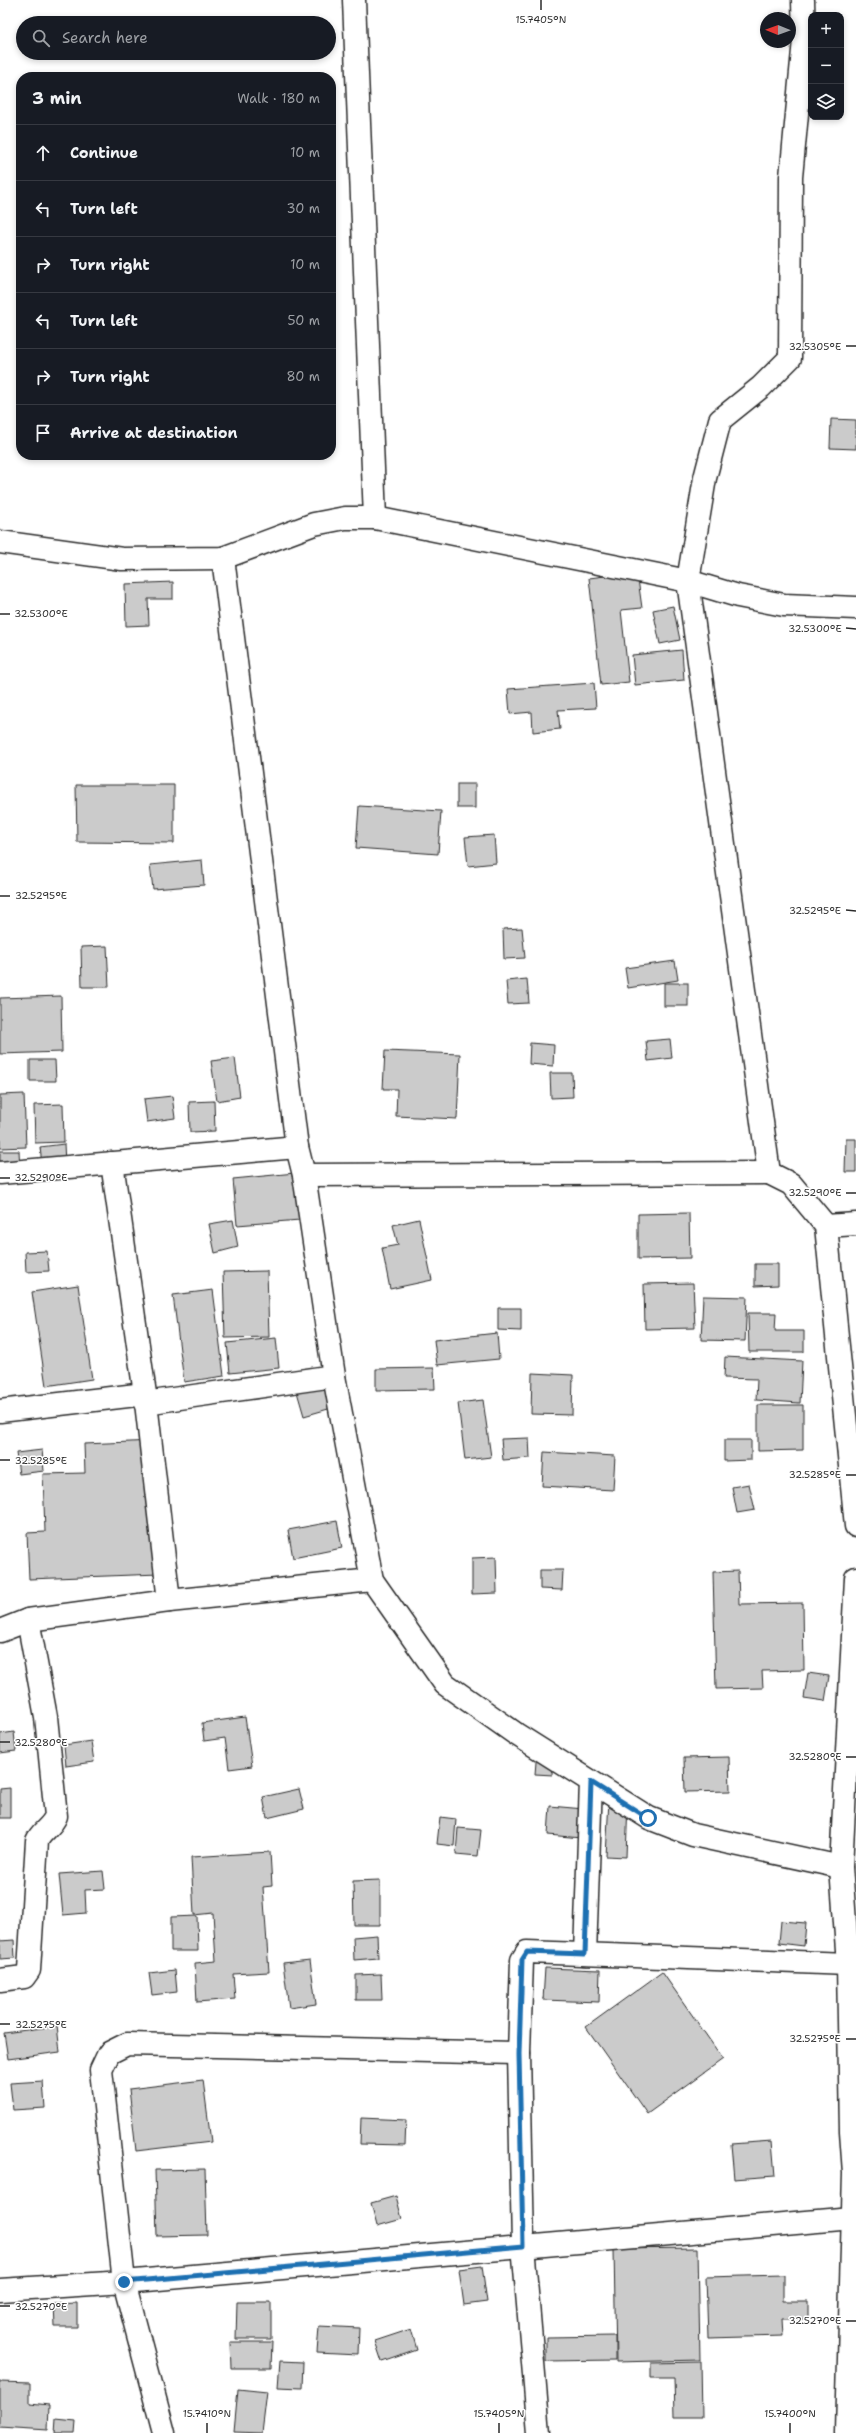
<!DOCTYPE html>
<meta charset="utf-8">
<style>
body{margin:0;font-family:"Shantell Sans",sans-serif;background:#242831;color:#f1f3f6}
.controls{position:absolute;right:12px;top:12px;display:grid;overflow:hidden;border-radius:8px;box-shadow:0 2px 6px #0003}
.controls button{width:36px;height:36px;display:grid;place-items:center;padding:0;border:0;border-bottom:1px solid #363941;background:#171b24;color:#f1f3f6;font:20px sans-serif}
.compass{position:absolute;left:760px;top:12px;width:36px;height:36px;border-radius:50%;background:#171b24;box-shadow:0 2px 6px #0003;rotate:271deg}
.stop{position:absolute;width:12px;height:12px;margin:-9px;border:3px solid #1f6fb2;border-radius:50%;background:#fff}
.stop.end{background:#1f6fb2;border-color:#fff;box-shadow:0 1px 4px #0008}
.list{margin:0;padding:0;list-style:none}
h2{display:flex;justify-content:space-between;align-items:center;height:52px;margin:0;padding:0 16px;font-size:17px}
h2 small{font-size:13px;font-weight:400;color:#9ea1a6}
.list li{display:grid;grid-template-columns:26px 1fr auto;gap:12px;align-items:center;box-sizing:border-box;height:56px;padding:0 16px;border-top:1px solid #363941}
.list b{display:block;font-size:15px;white-space:nowrap}
.list em{font-size:13px;font-style:normal;color:#9ea1a6}
.icon{flex:none;width:22px;height:22px;fill:none;stroke:currentColor;stroke-width:2;stroke-linecap:round;stroke-linejoin:round}
.map{position:relative;flex:none;width:856px;height:2433px;overflow:hidden}
.search{position:absolute;background:#171b24;box-shadow:0 2px 6px #0003;left:16px;top:16px;width:320px;height:44px;display:flex;align-items:center;gap:10px;box-sizing:border-box;padding:0 14px;border-radius:22px;color:#9ea1a6;font-size:15px}
.panel{position:absolute;background:#171b24;box-shadow:0 2px 6px #0003;left:16px;top:72px;width:320px;height:388px;border-radius:16px}
.map>svg:first-child{display:block}
.building{fill:#cbcbcb;stroke:#2b2b2b}
.lines{fill:none;stroke-linecap:round;stroke-linejoin:round}
.minor-casing{stroke:#2b2b2b;stroke-width:25}
.minor{stroke:#fff;stroke-width:22}
.route{stroke:#1f6fb2;stroke-width:5}
.ticks{fill:none;stroke:#2b2b2b;stroke-width:1.5}
.ticks-label{font-size:10px;text-anchor:middle;fill:#2b2b2b;stroke:#fff;stroke-width:3;stroke-linejoin:round;paint-order:stroke}
</style>
<div class="map">
<svg width="856" height="2433" viewBox="0 0 856 2433">
<rect width="100%" height="100%" fill="#fff"/>
<filter id="ink" filterUnits="userSpaceOnUse"><feTurbulence type="fractalNoise" baseFrequency=".025" numOctaves="2"/><feDisplacementMap in="SourceGraphic" scale="8" xChannelSelector="R" yChannelSelector="G"/><feConvolveMatrix kernelMatrix="1 2 1 2 8 2 1 2 1" color-interpolation-filters="sRGB"/></filter>
<g filter="url(#ink)">
<g class="building">
<path d="M831 419 856 420V449L830 448Z"/>
<path d="M637 572 642 608 621 610 629 682 601 685 589 578Z"/>
<path d="M173 582V599H148L149 625 126 626 125 584Z"/>
<path d="M673 606 680 640 660 644 653 610Z"/>
<path d="M682 650 684 680 635 685 632 655Z"/>
<path d="M594 683 596 708 558 710 560 729 533 732 532 712 510 714 508 689Z"/>
<rect x="457" y="784" width="18" height="24"/>
<path d="M76 785H174V843L77 842Z"/>
<path d="M359 806 441 811 438 854 356 848Z"/>
<path d="M494 835 496 863 468 866 465 837Z"/>
<path d="M202 860 204 885 153 889 150 865Z"/>
<path d="M522 928 525 958 504 959 503 929Z"/>
<path d="M107 946 109 987H82L81 947Z"/>
<path d="M675 961 678 980 628 988 625 968Z"/>
<path d="M527 979 529 1003 508 1004 506 981Z"/>
<rect x="664" y="983" width="24" height="23"/>
<path d="M61 996 62 1052 0 1054V998Z"/>
<path d="M670 1039 672 1058 648 1061 646 1041Z"/>
<path d="M530 1043 554 1045 553 1066 529 1064Z"/>
<path d="M385 1051 460 1054 457 1119 396 1116 397 1089H383Z"/>
<path d="M235 1058 240 1097 217 1101 211 1061Z"/>
<path d="M30 1060H55L56 1081H30Z"/>
<path d="M550 1073H572L573 1097 551 1098Z"/>
<path d="M24 1094 26 1147 0 1148V1095Z"/>
<path d="M172 1096 175 1118 147 1122 144 1099Z"/>
<path d="M214 1101 215 1131 190 1132 189 1102Z"/>
<path d="M63 1104 64 1142 35 1143 34 1105Z"/>
<path d="M846 1139H856V1172H845Z"/>
<path d="M64 1144 65 1163 42 1165 40 1147Z"/>
<path d="M0 1151H19L20 1169H0Z"/>
<path d="M295 1173 300 1220 237 1225 233 1179Z"/>
<path d="M689 1213 690 1258 638 1259V1214Z"/>
<path d="M419 1219 432 1280 390 1289 382 1248 398 1245 393 1225Z"/>
<path d="M233 1220 238 1247 215 1253 209 1224Z"/>
<path d="M47 1251 49 1271 26 1272 25 1252Z"/>
<path d="M755 1264H778V1285L755 1286Z"/>
<path d="M267 1271 269 1337 225 1338 223 1272Z"/>
<path d="M693 1283 695 1328 645 1329 644 1284Z"/>
<path d="M78 1285 92 1379 46 1386 32 1292Z"/>
<path d="M213 1290 224 1376 184 1382 173 1295Z"/>
<path d="M703 1296 747 1297 745 1341 701 1340Z"/>
<path d="M498 1308H521V1331L498 1330Z"/>
<path d="M748 1313H776L775 1331H804V1352H749Z"/>
<path d="M497 1333 499 1359 437 1365 434 1340Z"/>
<path d="M276 1338 279 1368 230 1373 227 1343Z"/>
<path d="M725 1357 802 1361 800 1403 756 1400 757 1379 724 1378Z"/>
<path d="M434 1368 435 1389 376 1390V1369Z"/>
<path d="M532 1373 573 1375 572 1415 531 1414Z"/>
<path d="M334 1374 342 1405 304 1416 295 1385Z"/>
<path d="M483 1400 491 1457 465 1460 458 1403Z"/>
<path d="M758 1405H803V1450L758 1451Z"/>
<path d="M529 1438 530 1458 503 1460 501 1439Z"/>
<path d="M724 1440H751V1460L724 1461Z"/>
<path d="M154 1441 159 1574 29 1579 27 1533 45 1532 43 1474 85 1473 84 1444Z"/>
<path d="M42 1450 44 1471 19 1474 16 1453Z"/>
<path d="M544 1452 615 1456 613 1490 542 1486Z"/>
<path d="M749 1484 755 1510 737 1513 732 1487Z"/>
<path d="M337 1521 342 1548 293 1558 288 1530Z"/>
<path d="M496 1557 497 1593 472 1594V1558Z"/>
<path d="M540 1570H563L562 1590 540 1589Z"/>
<path d="M738 1571 739 1604 803 1603 804 1670 762 1671 763 1688 716 1689 713 1572Z"/>
<path d="M808 1673 829 1676 825 1701 804 1698Z"/>
<path d="M245 1717 252 1766 229 1769 225 1738 204 1741 202 1723Z"/>
<path d="M14 1732 16 1751 0 1753V1734Z"/>
<path d="M91 1741 94 1762 66 1766 64 1745Z"/>
<path d="M537 1750 554 1751 553 1775 535 1774Z"/>
<path d="M729 1757 730 1791 685 1792 684 1758Z"/>
<path d="M10 1788V1818H0V1789Z"/>
<path d="M299 1789 304 1809 267 1818 263 1797Z"/>
<path d="M609 1800 628 1801 626 1857 606 1856Z"/>
<path d="M550 1806 584 1809 581 1838 548 1835Z"/>
<path d="M440 1817 456 1819 454 1846 437 1844Z"/>
<path d="M458 1828 481 1830 478 1856 456 1854Z"/>
<path d="M270 1852 272 1886 263 1887 269 1972 233 1974 235 1999 197 2002 195 1963 216 1961 213 1913 194 1915 191 1857Z"/>
<path d="M103 1871 105 1889 85 1890 86 1913 63 1915 59 1874Z"/>
<path d="M380 1880V1925H354L353 1881Z"/>
<path d="M197 1916 198 1951H171V1917Z"/>
<path d="M781 1921 806 1923 804 1946 779 1943Z"/>
<path d="M377 1935 378 1958 354 1960 353 1937Z"/>
<path d="M14 1940 15 1958 0 1959V1941Z"/>
<path d="M310 1960 316 2004 289 2008 283 1963Z"/>
<path d="M545 1968 600 1970 599 2002 543 2000Z"/>
<path d="M175 1970 177 1992 152 1995 149 1973Z"/>
<path d="M662 1972 723 2059 647 2114 586 2027Z"/>
<path d="M381 1974 382 2000H356V1975Z"/>
<path d="M57 2026 60 2052 8 2059 4 2033Z"/>
<path d="M203 2080 211 2142 136 2151 129 2089Z"/>
<path d="M43 2081 45 2108 13 2110 10 2083Z"/>
<path d="M361 2118 406 2120 405 2145 360 2144Z"/>
<path d="M772 2141 775 2176 734 2179 731 2144Z"/>
<path d="M205 2169 207 2235 157 2236 155 2170Z"/>
<path d="M396 2196 402 2219 377 2226 371 2203Z"/>
<path d="M698 2248 700 2360 616 2362 614 2249Z"/>
<path d="M482 2266 487 2302 464 2305 459 2269Z"/>
<path d="M783 2275V2301H808V2319H782L783 2336 708 2338 706 2277Z"/>
<path d="M237 2302H271V2339H236Z"/>
<path d="M77 2303V2327H55L54 2304Z"/>
<path d="M319 2326 359 2328 358 2355 317 2353Z"/>
<path d="M411 2329 417 2350 382 2362 375 2341Z"/>
<path d="M615 2336V2360L546 2361V2337Z"/>
<path d="M230 2342H272L271 2368H231Z"/>
<path d="M280 2361 303 2362 302 2388 278 2387Z"/>
<path d="M701 2362 702 2417H675L674 2378H651V2363Z"/>
<path d="M0 2382 30 2383V2403L49 2405 48 2430 0 2427Z"/>
<path d="M238 2389 267 2392 262 2433 234 2432Z"/>
<path d="M56 2419 76 2421 75 2433H55Z"/>
</g>
<g class="lines">
<defs>
<g id="minor">
<path d="M354 0 375 518"/>
<path d="M803 0 804 40 791 177 790 358 761 387 720 420 705 478 688 581 769 1173 791 1184 826 1226 856 1526"/>
<path d="M0 542 122 559 223 558 314 524 345 518H375L688 581 738 596 784 605 856 608"/>
<path d="M223 558 297 1147 304 1175 334 1376 372 1580 445 1684 516 1734 649 1818 693 1835 841 1867"/>
<path d="M112 1163 145 1394 169 1601"/>
<path d="M0 1173 297 1147"/>
<path d="M304 1175 769 1173"/>
<path d="M826 1226 856 1224"/>
<path d="M145 1403 334 1376"/>
<path d="M0 1411 145 1394"/>
<path d="M0 1631 28 1620 169 1601 372 1580"/>
<path d="M585 1954 591 1782"/>
<path d="M0 1980 24 1977 29 1970 37 1841C41 1831 51 1828 56 1816L46 1717 28 1620"/>
<path d="M0 2290 124 2282 852 2218"/>
<path d="M164 2433 124 2282 101 2070 109 2053 127 2044 519 2053"/>
<path d="M539 2433 523 2246 519 2053 522 1960 527 1952 848 1964"/>
<path d="M847 2433 854 2173 851 2132 848 1964 841 1867 856 1578"/>
</g>
</defs>
<use href="#minor" class="minor-casing"/>
<use href="#minor" class="minor"/>
</g>
</g>
<g class="lines" filter="url(#ink)">
<path class="route" d="M124 2282 523 2246 519 2054 522 1960 527 1952 585 1954 591 1782 648 1818"/>
</g>
<path class="ticks" d="M541 10V0M846 346H856M0 614H10M846 628 856 629M0 896H10M846 910 856 911M0 1178H10M846 1193H856M0 1460H10M846 1475H856M0 1742H10M846 1757H856M0 2024H10M846 2039H856M0 2306H10M846 2321H856M207 2433V2423M499 2433V2423M790 2433V2423"/>
<g class="ticks-label">
<text x="541" y="23">15.7405°N</text>
<text x="815" y="350">32.5305°E</text>
<text x="41" y="617">32.5300°E</text>
<text x="815" y="632">32.5300°E</text>
<text x="41" y="899">32.5295°E</text>
<text x="815" y="914">32.5295°E</text>
<text x="41" y="1181">32.5290°E</text>
<text x="815" y="1196">32.5290°E</text>
<text x="41" y="1464">32.5285°E</text>
<text x="815" y="1478">32.5285°E</text>
<text x="41" y="1746">32.5280°E</text>
<text x="815" y="1760">32.5280°E</text>
<text x="41" y="2028">32.5275°E</text>
<text x="815" y="2042">32.5275°E</text>
<text x="41" y="2310">32.5270°E</text>
<text x="815" y="2324">32.5270°E</text>
<text x="207" y="2417">15.7410°N</text>
<text x="499" y="2417">15.7405°N</text>
<text x="790" y="2417">15.7400°N</text>
</g>
</svg>
<div class="controls">
<button>+</button>
<button>−</button>
<button><svg class="icon" aria-label="layers" viewBox="0 0 24 24"><path d="M12 4l9 5-9 5-9-5zM3 14l9 5 9-5"/></svg></button>
</div>
<svg class="compass" viewBox="-18 -18 36 36"><path d="M0-13l5 13h-10z" fill="#e53935"/><path d="M0 13l5-13h-10z" fill="#9ea1a6"/></svg>
<div class="stop" style="left:648px;top:1818px"></div>
<div class="stop end" style="left:124px;top:2282px"></div>
<div class="search"><svg class="icon" aria-label="search" viewBox="0 0 24 24"><circle cx="10" cy="10" r="6"/><path d="M15 15l6 6"/></svg>Search here</div>
<section class="panel">
<h2>3 min<small>Walk · 180 m</small></h2>
<ul class="list">
<li><svg class="icon" aria-label="ahead" viewBox="0 0 24 24"><path d="M12 20V5M6 11l6-6 6 6"/></svg><div><b>Continue</b></div><em>10 m</em></li>
<li><svg class="icon" aria-label="left" viewBox="0 0 24 24"><path d="M17 20v-9H6M10 6l-5 5 5 5"/></svg><div><b>Turn left</b></div><em>30 m</em></li>
<li><svg class="icon" aria-label="right" viewBox="0 0 24 24"><path d="M7 20v-9h11M14 6l5 5-5 5"/></svg><div><b>Turn right</b></div><em>10 m</em></li>
<li><svg class="icon" aria-label="left" viewBox="0 0 24 24"><path d="M17 20v-9H6M10 6l-5 5 5 5"/></svg><div><b>Turn left</b></div><em>50 m</em></li>
<li><svg class="icon" aria-label="right" viewBox="0 0 24 24"><path d="M7 20v-9h11M14 6l5 5-5 5"/></svg><div><b>Turn right</b></div><em>80 m</em></li>
<li><svg class="icon" aria-label="arrive" viewBox="0 0 24 24"><path d="M6 21V4h12l-3 4 3 4H6"/></svg><div><b>Arrive at destination</b></div></li>
</ul>
</section>
</div>
